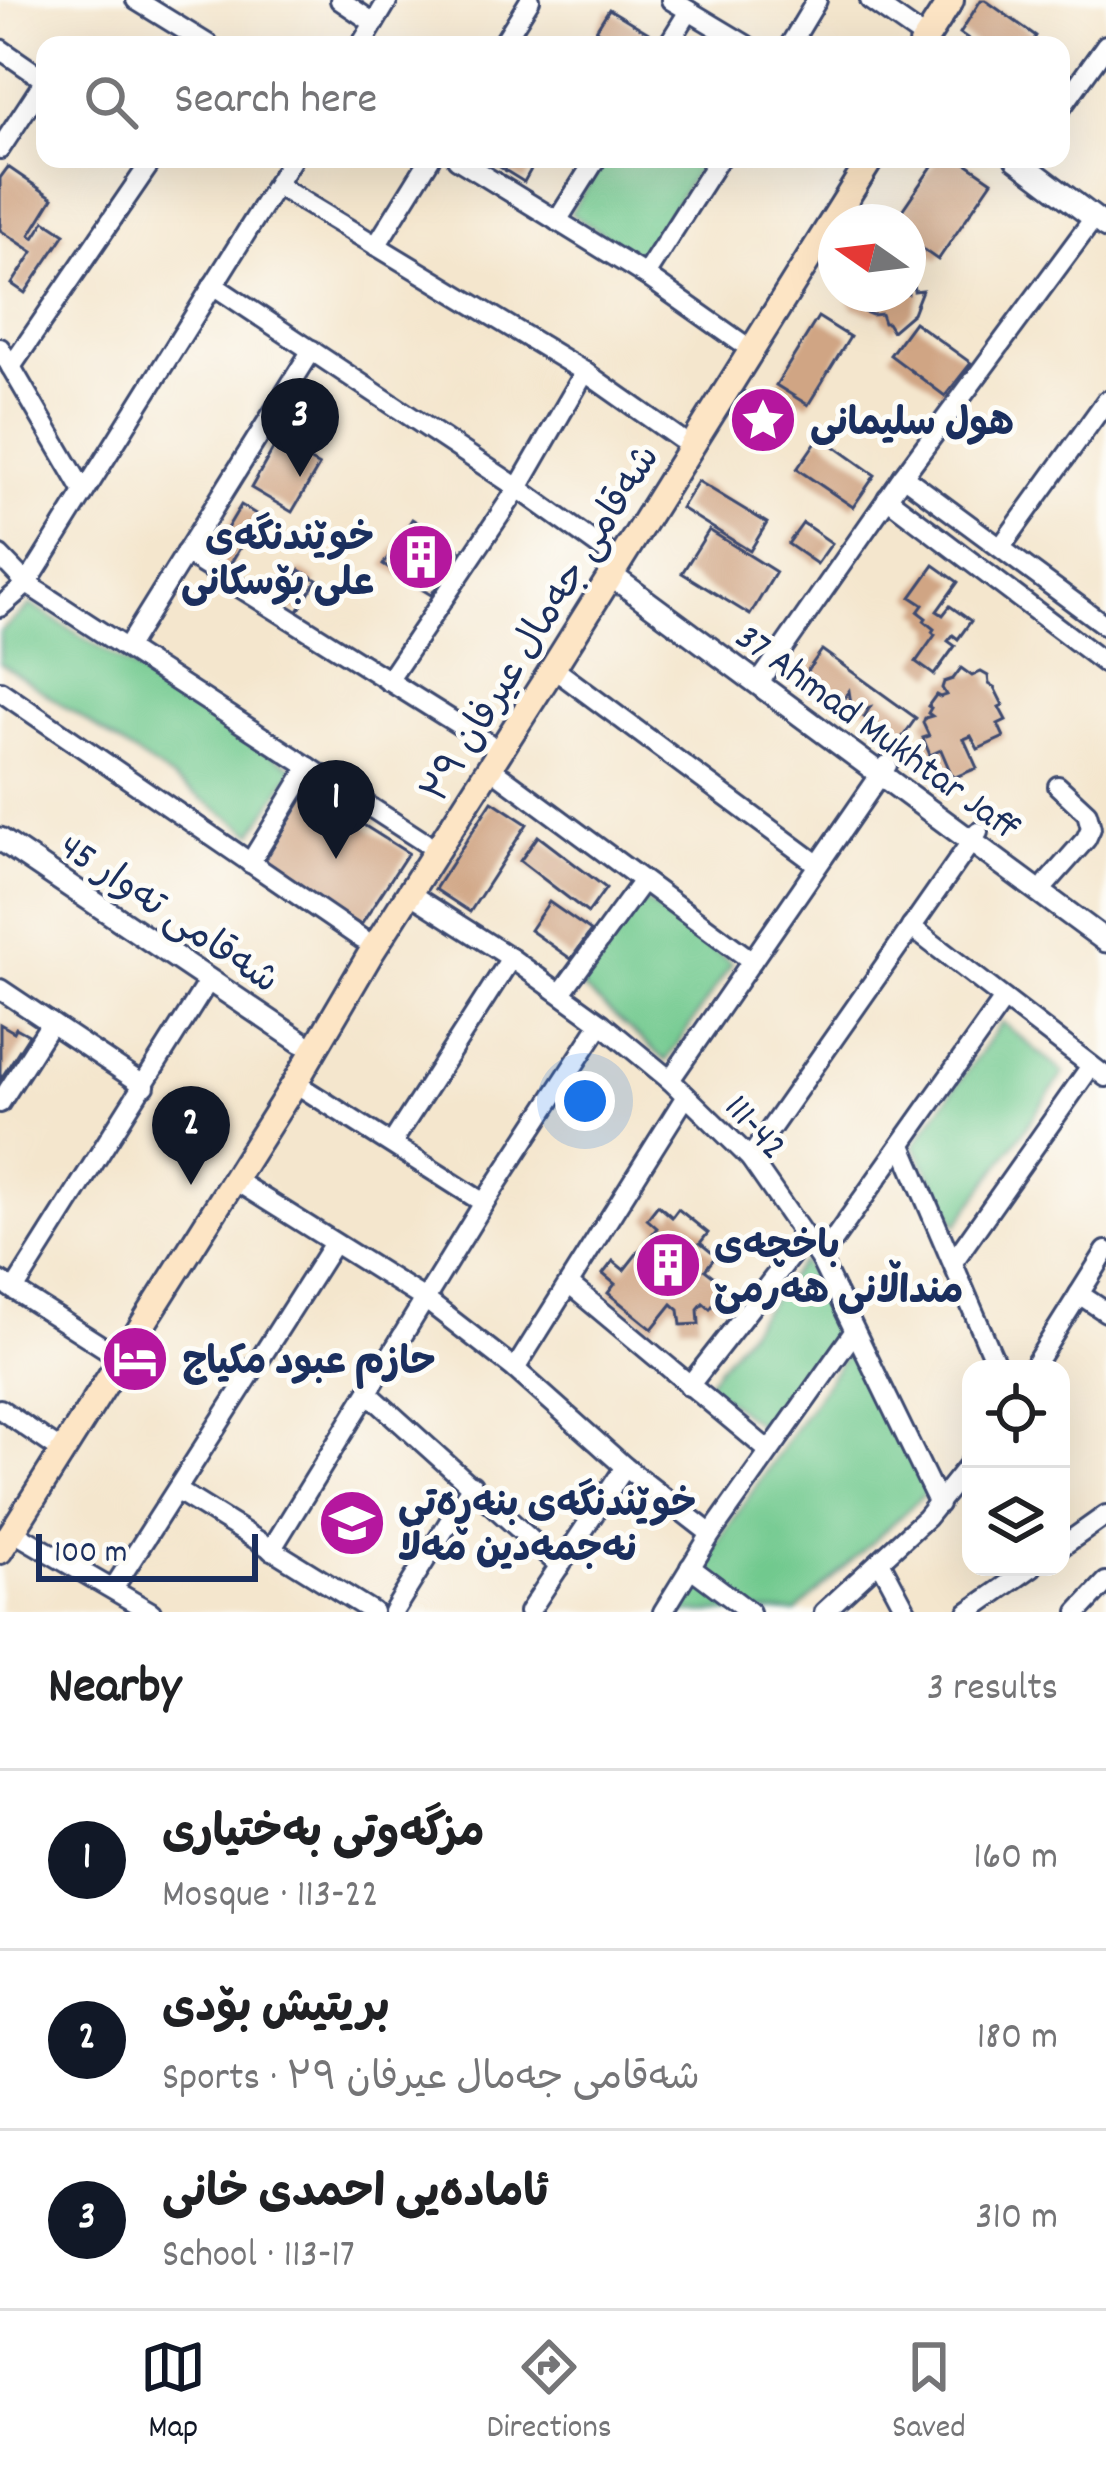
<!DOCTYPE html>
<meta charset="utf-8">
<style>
body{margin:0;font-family:Dekko,"Playpen Sans Arabic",sans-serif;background:#f6f6f6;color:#202124}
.controls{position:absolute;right:36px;bottom:36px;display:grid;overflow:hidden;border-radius:24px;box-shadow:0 12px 48px #0002}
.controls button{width:108px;height:108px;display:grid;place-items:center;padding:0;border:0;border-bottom:3px solid #e0e0e0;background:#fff;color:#202124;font:60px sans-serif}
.compass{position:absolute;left:818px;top:204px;width:108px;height:108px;border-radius:50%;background:#fff;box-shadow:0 12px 48px #0002;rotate:284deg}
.scale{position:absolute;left:36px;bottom:30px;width:222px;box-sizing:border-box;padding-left:12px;border:6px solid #1b2f5e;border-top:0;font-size:33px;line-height:42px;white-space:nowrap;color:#1b2f5e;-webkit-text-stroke:9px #fdfcf7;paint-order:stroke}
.you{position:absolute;left:585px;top:1101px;width:42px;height:42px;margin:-30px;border:9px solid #fff;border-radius:50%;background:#1a73e8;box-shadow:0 0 0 18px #1a73e833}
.badge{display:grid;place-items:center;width:78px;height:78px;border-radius:50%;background:#111827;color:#fff;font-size:39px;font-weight:700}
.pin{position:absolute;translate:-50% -99px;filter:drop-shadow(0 3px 6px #0008)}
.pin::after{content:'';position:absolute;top:63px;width:42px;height:36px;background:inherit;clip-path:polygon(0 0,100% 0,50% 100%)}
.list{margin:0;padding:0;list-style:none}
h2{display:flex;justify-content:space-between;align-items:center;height:156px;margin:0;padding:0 48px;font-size:51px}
h2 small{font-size:39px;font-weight:400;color:#757577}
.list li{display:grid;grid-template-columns:78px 1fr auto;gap:36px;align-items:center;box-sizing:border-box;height:180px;padding:0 48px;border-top:3px solid #e0e0e0}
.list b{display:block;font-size:45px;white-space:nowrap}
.list p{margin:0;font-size:39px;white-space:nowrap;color:#757577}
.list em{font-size:39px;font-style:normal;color:#757577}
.icon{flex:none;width:66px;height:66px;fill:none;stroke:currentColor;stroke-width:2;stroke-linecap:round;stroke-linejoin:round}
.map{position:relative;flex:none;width:1106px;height:1612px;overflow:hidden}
.search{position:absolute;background:#fff;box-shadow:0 12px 48px #0002;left:36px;right:36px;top:36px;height:132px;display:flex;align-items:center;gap:30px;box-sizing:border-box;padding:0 42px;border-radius:24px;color:#757577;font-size:45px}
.sheet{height:696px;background:#fff}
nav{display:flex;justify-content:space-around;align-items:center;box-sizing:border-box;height:168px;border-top:3px solid #e0e0e0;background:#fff;font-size:33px;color:#757577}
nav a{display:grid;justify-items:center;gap:6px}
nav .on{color:#111827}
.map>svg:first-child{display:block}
.green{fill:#71c98e;stroke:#467c76;stroke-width:3}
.building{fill:#d0a584}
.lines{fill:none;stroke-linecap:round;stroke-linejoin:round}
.minor-casing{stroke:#3c4a6f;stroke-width:24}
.tertiary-casing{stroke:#3c4a6f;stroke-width:27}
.secondary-casing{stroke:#3c4a6f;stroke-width:30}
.minor{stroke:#fff;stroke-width:18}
.tertiary{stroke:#fff;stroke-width:21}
.secondary{stroke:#fde5c5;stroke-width:24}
.labels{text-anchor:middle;stroke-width:10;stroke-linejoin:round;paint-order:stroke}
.poi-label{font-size:39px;font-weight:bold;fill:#1b2f5e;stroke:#fdfcf7;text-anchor:start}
.street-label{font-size:39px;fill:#1b2f5e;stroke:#fdfcf7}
</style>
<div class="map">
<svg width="1106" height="1612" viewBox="0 0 1106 1612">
<rect width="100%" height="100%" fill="#fdfcf7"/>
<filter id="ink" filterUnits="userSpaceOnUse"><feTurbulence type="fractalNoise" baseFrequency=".00833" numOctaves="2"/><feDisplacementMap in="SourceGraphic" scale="24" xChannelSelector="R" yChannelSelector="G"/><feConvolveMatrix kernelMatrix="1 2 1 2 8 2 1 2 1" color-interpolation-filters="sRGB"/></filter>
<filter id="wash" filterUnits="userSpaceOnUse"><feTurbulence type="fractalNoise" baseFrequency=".004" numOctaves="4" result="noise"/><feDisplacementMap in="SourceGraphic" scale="48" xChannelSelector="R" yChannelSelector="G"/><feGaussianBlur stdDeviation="2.7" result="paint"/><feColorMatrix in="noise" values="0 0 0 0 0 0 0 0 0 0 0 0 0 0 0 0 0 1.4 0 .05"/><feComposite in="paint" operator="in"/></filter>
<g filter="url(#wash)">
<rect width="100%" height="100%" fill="#f4e6cd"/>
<g class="green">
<path d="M605 159H704L641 258 570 213Z"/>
<path d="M31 605 294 768 253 833 0 663V632Z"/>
<path d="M642 899 732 963 666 1061 580 986Z"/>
<path d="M1002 1022 1064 1073 957 1225 914 1145Z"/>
<path d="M802 1261 842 1326 767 1432 706 1384Z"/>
<path d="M850 1348 932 1487 796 1612H670Z"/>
</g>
<g id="blocks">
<g class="building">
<path d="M981 0H985L1036 36 1031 45H977L960 33Z"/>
<path d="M609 9 652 35 646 45H610L613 41 596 30Z"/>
<path d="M487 159H530L535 162 524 182Z"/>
<path d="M937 159H960L992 181 938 260 908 239V222H894Z"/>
<path d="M8 167 53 198 30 235 34 238 45 221 65 234 25 293 12 284 33 252 0 230V178Z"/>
<path d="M908 282H913L914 291 922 290 913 313 892 331 887 323H884L881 314 872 315 852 307 845 294H908Z"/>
<path d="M818 317 850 337 808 405 776 385Z"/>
<path d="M914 322 971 363 945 396 890 355Z"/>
<path d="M743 391 775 411 764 430 754 424 749 432 740 426 748 411 736 403Z"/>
<path d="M820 436 875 475 853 507 797 469Z"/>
<path d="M277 442 319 466 292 512 251 488Z"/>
<path d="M698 481 767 523 750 551 681 508Z"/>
<path d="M241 505 259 516 228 568 210 557Z"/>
<path d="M412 519 460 550 431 595 383 565Z"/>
<path d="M803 523 832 543 817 564 788 544Z"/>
<path d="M709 530 776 572 750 615 682 573Z"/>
<path d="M934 565 958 582 937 611 943 615 950 606 971 621 958 639 953 635 948 641 955 646 934 675 916 662 935 635 932 632 934 629 924 621 926 618 918 612 923 605 911 597Z"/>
<path d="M300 570 317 580 297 613 275 599 282 587 288 590Z"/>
<path d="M822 650 916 718 899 742 864 717 870 707 861 710 851 704 849 691 842 701 805 674Z"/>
<path d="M961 668 972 676 981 672 988 676 989 684 994 687 1003 705 999 707 1006 720 998 724 1004 737 978 749 971 736 964 739 977 768 953 778 941 750 930 755 923 738 929 736 923 723 925 718 932 716 928 713 931 708 928 706 936 695 940 697 946 695 942 688 944 682 953 679Z"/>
<path d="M308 790 408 853 361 925 263 864Z"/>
<path d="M492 801 527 824 470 912 435 889Z"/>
<path d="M538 836 606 888 588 913 520 861Z"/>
<path d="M549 902 591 931 571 959 530 930Z"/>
<path d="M0 1024 14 1032 16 1028 29 1035 0 1080Z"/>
<path d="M658 1205 672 1217 678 1209 708 1233 700 1243 716 1256 705 1270 727 1287 710 1309 703 1303 698 1309 699 1324 681 1325 679 1310 672 1304 652 1329 608 1293 615 1284 603 1274 613 1261 624 1270 657 1228 647 1219Z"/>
</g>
</g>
</g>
<g filter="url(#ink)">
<use href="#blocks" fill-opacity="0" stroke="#3c4a6f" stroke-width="3"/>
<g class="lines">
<defs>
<g id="minor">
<path d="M136 0 209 45"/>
<path d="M340 0 374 23"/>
<path d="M671 0 746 45"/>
<path d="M870 0 926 39"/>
<path d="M361 45 388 0"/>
<path d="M502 45 530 0"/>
<path d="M668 45 689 11"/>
<path d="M790 45 817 0"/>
<path d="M0 49 45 80"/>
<path d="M1061 108 1106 45"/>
<path d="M0 149 45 80"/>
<path d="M457 159 645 275 740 342"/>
<path d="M276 185 585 372 680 439"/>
<path d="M557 221 596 159"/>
<path d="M376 246 430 159"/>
<path d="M645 275 719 159"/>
<path d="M213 285 518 488 610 554"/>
<path d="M0 348 84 492"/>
<path d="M11 367 153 159"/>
<path d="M903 476 1106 626"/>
<path d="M887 498 1106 664"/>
<path d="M1001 547 1106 401"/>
<path d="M185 553 488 743"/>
<path d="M0 556 27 584 424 842"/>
<path d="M0 607 27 584 292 159"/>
<path d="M129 644 312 350"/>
<path d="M553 668 817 864"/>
<path d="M388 681 518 488 585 372"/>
<path d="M758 684 903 476 1094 218"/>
<path d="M0 691 362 939"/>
<path d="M489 767 752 961"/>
<path d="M250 863 309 767"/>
<path d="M1047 883 1086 839 1091 828 1087 813 1058 786"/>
<path d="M409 893 511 958 601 1023 670 1080 750 1158 820 1259 939 1504"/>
<path d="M911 927 1106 1077"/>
<path d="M0 989 145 1086"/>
<path d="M561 993 642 882"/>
<path d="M670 1080 887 765"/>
<path d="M295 1083 484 1203"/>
<path d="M0 1103 51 1023"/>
<path d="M392 1143 511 958"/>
<path d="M902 1145 998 1369"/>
<path d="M750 1158 978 832"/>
<path d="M233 1179 426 1300 515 1369 625 1467 711 1534"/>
<path d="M820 1259 1004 999"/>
<path d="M953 1262 1091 1066"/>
<path d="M0 1281 111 1352"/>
<path d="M570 1285 769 1451"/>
<path d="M14 1290 209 980"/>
<path d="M1079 1294 1106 1312"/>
<path d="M515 1369 686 1096"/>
<path d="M1032 1369 1106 1251"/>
<path d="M689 1386 804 1239"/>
<path d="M369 1394 560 1566"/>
<path d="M0 1409 53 1445"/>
<path d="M178 1491 373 1612"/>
<path d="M12 1531 151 1612"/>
<path d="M1061 1547 1106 1515"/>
<path d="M271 1550 484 1203 601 1023"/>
<path d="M880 1561 907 1612"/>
<path d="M690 1567 750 1612"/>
<path d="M113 1589 334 1243"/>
<path d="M393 1612 472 1485"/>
<path d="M529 1612 625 1467"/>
<path d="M663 1612 711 1534 854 1332"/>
<path d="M824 1612 926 1518 971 1462"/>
<path d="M968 1612 1032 1567"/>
<path d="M1078 1612 1106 1582"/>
</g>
<g id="tertiary">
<path d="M1016 159 1106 227"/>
<path d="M611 575 1106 941"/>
<path d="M0 839 301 1042"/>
</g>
<g id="secondary">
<path d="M922 45 951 0"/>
<path d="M0 1551 295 1083 371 953 553 668 871 159"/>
</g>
</defs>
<use href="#minor" class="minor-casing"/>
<use href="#tertiary" class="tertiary-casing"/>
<use href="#secondary" class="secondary-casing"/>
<use href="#minor" class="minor"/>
<use href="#tertiary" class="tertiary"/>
<use href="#secondary" class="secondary"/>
</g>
</g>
<defs>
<symbol id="sight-disc" viewBox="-11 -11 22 22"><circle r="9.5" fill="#b5179e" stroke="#fdfcf7"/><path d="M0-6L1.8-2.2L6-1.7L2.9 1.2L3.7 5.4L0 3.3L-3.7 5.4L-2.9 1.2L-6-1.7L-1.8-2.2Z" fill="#fff"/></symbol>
<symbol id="building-disc" viewBox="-11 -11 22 22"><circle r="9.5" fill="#b5179e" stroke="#fdfcf7"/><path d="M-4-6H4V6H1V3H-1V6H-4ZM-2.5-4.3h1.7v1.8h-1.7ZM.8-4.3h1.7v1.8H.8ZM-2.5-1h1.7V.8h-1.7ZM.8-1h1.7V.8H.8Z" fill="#fff"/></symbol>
<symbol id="hotel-disc" viewBox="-11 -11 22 22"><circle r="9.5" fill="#b5179e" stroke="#fdfcf7"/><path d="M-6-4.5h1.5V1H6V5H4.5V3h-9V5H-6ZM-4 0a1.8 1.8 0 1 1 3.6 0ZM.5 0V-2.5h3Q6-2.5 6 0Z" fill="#fff"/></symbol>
<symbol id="school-disc" viewBox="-11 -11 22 22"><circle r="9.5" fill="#b5179e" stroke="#fdfcf7"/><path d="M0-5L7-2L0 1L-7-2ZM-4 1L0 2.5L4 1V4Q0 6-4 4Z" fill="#fff"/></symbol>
</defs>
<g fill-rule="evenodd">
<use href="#sight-disc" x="725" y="382" width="76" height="76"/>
<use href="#building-disc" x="383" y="519" width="76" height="76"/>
<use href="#building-disc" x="630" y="1227" width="76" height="76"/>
<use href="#hotel-disc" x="97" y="1321" width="76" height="76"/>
<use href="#school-disc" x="314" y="1485" width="76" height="76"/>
</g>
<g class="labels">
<g class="poi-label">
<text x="810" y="434">هول سليمانى</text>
<text x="374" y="549" text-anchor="end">خوێندنگەی<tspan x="374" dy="45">علی بۆسکانی</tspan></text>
<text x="714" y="1257">باخچەی<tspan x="714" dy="45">منداڵانی هەرمێ</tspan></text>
<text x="182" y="1373">حازم عبود مكياج</text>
<text x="398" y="1515">خوێندنگەی بنەڕەتی<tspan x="398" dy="45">نەجمەدین مەلا</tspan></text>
</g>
<g class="street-label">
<text transform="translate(538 622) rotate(-58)" y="14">شەقامی جەمال عیرفان ٣٩</text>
<text transform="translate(880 730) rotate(36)" y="14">37 Ahmad Mukhtar Jaff</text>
<text transform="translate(171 911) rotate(34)" y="14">شەقامی تەوار 45</text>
<text transform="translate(758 1125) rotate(48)" y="14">111-42</text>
</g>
</g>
</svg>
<div class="controls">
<button><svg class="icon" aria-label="locate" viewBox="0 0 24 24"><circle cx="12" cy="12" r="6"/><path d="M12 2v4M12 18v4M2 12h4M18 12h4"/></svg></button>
<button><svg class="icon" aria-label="layers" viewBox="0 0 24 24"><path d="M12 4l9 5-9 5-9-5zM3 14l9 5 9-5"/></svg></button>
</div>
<svg class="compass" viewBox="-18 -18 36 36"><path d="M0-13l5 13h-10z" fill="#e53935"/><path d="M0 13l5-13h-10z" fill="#757577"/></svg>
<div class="scale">100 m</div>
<div class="you"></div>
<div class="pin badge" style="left:336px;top:859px">1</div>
<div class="pin badge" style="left:191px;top:1185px">2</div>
<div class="pin badge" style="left:300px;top:477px">3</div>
<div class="search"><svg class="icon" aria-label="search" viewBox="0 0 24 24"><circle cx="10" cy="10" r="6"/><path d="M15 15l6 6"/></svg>Search here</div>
</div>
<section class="sheet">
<h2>Nearby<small>3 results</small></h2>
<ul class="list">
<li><span class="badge">1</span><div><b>مزگەوتی بەختیاری</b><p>Mosque · 113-22</p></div><em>160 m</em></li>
<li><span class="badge">2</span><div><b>بریتیش بۆدی</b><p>Sports · شەقامی جەمال عیرفان ٣٩</p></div><em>180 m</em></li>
<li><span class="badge">3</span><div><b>ئامادەیی احمدی خانی</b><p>School · 113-17</p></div><em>310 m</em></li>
</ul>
</section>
<nav>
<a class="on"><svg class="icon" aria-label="map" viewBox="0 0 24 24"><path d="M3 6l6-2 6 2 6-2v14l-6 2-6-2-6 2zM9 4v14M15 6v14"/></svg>Map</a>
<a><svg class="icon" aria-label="directions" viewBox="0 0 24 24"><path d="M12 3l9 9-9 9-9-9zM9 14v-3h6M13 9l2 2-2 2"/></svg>Directions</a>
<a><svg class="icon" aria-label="saved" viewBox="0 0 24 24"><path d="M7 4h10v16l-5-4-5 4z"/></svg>Saved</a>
</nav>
